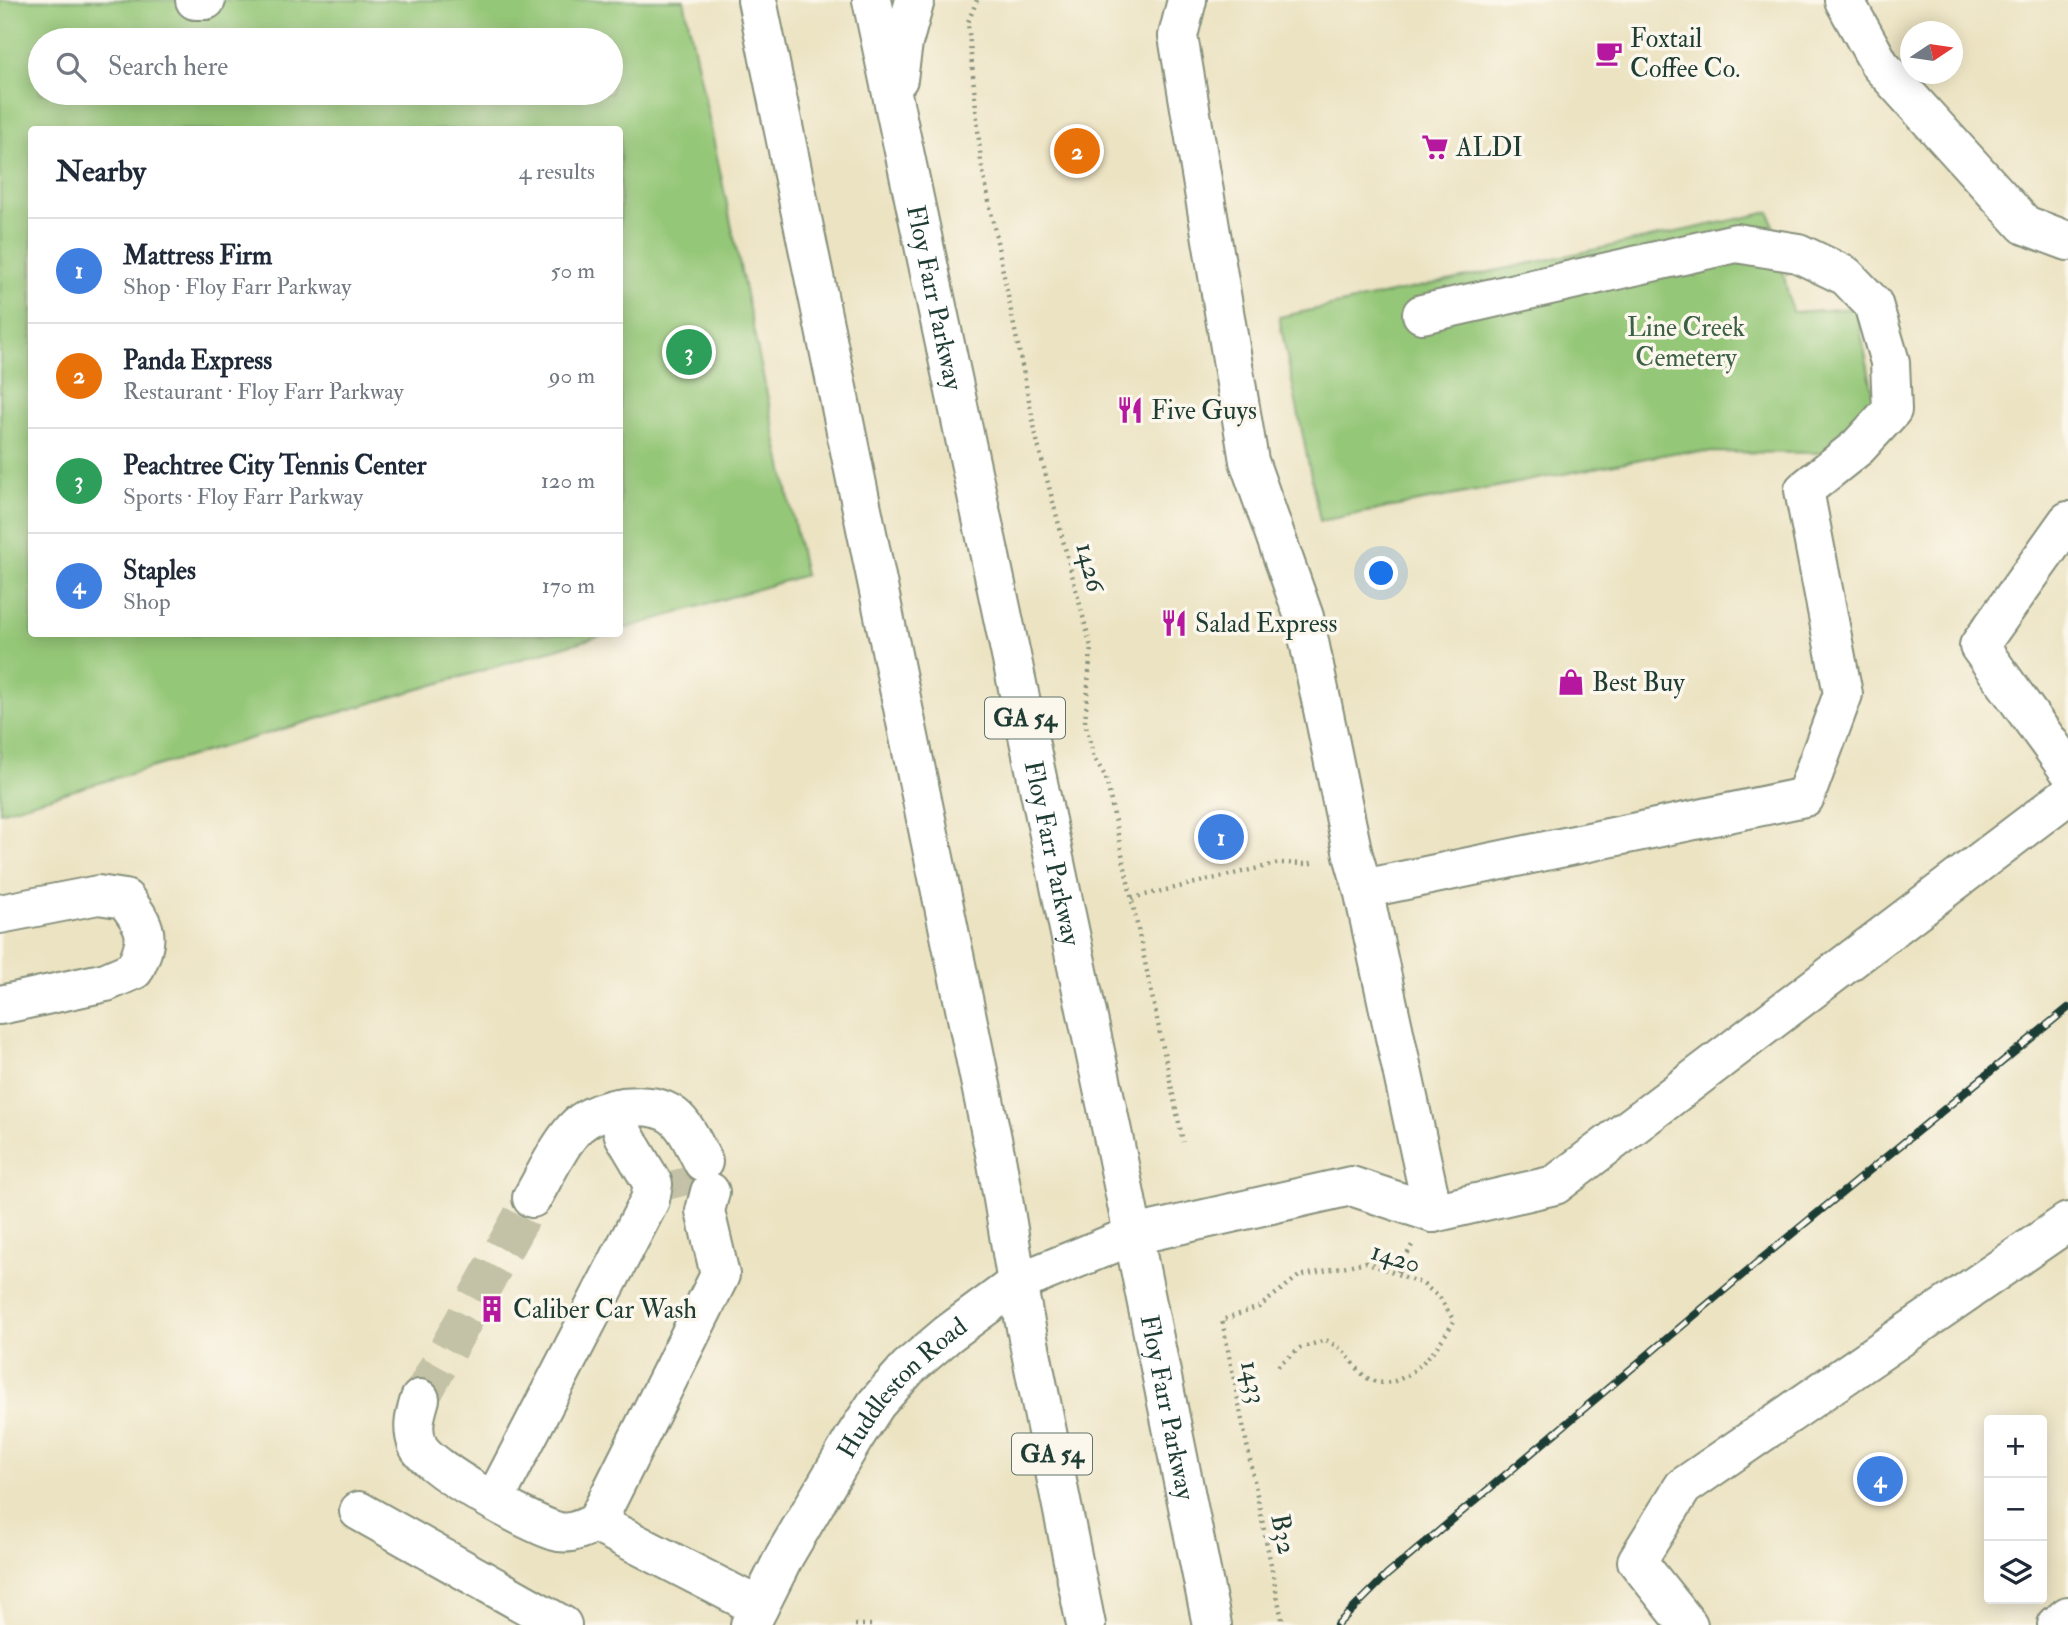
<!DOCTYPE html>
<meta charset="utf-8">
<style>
body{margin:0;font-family:"IM FELL Double Pica",serif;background:#f6f6f7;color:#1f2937}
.controls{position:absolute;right:21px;bottom:21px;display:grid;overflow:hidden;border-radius:7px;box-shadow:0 4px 18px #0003}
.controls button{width:63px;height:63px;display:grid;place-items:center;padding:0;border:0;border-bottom:2px solid #e0e1e3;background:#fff;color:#1f2937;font:35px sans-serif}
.compass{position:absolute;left:1900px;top:21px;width:63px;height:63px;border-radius:50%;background:#fff;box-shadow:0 4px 18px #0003;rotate:77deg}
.you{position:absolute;left:1382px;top:574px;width:24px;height:24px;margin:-18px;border:5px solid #fff;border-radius:50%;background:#1a73e8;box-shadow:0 0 0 10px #1a73e833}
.badge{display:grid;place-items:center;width:46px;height:46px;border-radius:50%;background:#ea580c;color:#fff;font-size:23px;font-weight:700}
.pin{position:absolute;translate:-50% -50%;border:4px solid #fff;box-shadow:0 2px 7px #0006}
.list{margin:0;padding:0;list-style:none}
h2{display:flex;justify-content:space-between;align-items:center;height:91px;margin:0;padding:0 28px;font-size:30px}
h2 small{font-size:23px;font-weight:400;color:#747a83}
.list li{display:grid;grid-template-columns:46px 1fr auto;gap:21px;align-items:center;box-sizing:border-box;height:105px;padding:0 28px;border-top:2px solid #e0e1e3}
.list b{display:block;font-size:26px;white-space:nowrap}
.list p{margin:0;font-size:23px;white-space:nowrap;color:#747a83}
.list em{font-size:23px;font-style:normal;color:#747a83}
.icon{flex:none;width:38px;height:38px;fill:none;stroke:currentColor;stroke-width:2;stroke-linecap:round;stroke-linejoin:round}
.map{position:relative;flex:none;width:2068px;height:1625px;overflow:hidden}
.search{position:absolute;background:#fff;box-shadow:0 4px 18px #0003;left:28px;top:28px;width:595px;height:77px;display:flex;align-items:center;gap:18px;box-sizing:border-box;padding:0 24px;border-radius:38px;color:#747a83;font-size:26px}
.panel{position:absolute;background:#fff;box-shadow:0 4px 18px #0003;left:28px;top:126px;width:595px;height:511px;border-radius:7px}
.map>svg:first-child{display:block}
.green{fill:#95c778;stroke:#5a8256;stroke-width:2;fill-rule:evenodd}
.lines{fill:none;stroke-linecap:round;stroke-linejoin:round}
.minor-tunnel{stroke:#c3c2a6;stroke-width:38;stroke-dasharray:38 19;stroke-linecap:butt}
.minor-casing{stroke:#86907b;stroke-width:42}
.major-casing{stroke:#86907b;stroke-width:42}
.path{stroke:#86907b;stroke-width:4.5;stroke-dasharray:2 5;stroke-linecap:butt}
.minor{stroke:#fff;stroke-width:38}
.major{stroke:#fff;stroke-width:38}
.rail-casing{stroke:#1f3d34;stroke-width:8}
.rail{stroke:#fbf7ec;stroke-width:5;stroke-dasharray:16;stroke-linecap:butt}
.labels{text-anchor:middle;stroke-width:7;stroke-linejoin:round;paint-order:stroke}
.shield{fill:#fbf7ec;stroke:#61756b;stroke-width:2}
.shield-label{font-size:24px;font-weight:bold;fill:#1f3d34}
.poi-label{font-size:26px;fill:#1f3d34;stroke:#fbf7ec;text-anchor:start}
.street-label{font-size:26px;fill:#1f3d34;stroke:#fbf7ec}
.park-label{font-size:26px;fill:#3c6045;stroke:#fbf7ec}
</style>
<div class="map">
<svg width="2068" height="1625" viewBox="0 0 2068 1625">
<rect width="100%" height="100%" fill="#fbf7ec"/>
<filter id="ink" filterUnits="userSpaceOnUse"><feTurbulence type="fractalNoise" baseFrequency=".0143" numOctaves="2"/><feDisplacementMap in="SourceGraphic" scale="14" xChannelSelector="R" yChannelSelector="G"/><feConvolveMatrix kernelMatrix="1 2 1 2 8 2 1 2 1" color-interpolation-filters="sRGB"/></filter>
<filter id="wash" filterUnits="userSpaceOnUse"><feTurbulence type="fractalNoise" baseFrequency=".00686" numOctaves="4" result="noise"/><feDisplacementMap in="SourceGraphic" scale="28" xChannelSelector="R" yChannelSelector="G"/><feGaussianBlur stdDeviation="1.57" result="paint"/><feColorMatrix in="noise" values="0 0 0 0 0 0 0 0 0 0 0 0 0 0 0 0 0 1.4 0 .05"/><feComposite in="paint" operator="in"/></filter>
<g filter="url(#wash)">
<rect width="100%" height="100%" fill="#ece3c2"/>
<g class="green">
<path d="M0 0H684L805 575 620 630V130H32V634H607L0 812ZM40 40H611V93H40Z"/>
<path d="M1770 212 1792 312 1856 308 1876 408 1832 453 1678 452 1320 521 1279 317Z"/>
</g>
</g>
<g filter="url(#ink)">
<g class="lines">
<g class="minor-tunnel">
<path d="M681 1168 688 1195"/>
<path d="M420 1399 532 1198"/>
</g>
<defs>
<g id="minor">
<path d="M195 0H206"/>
<path d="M1187 0 1178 36 1249 461 1304 617 1353 855 1363 889 1433 1213"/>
<path d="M1844 0 1880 65 2025 225 2068 241"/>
<path d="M2068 521 1979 646 2068 769"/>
<path d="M1363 889 1805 797 1843 694 1804 490 1858 447 1892 410 1890 362 1873 304 1846 276 1798 253 1736 243 1422 314"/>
<path d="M0 914 98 895 125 899C147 928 151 936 134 970L106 982 0 1005"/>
<path d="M532 1198C545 1176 560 1142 578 1125 590 1115 608 1109 623 1107 675 1102 682 1120 703 1162"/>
<path d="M420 1399C415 1416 411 1428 418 1446 427 1468 529 1523 555 1531 570 1536 582 1528 596 1523L720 1275 705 1211 710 1192"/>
<path d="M494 1501 650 1200 653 1184 624 1135 617 1108"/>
<path d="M359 1511 562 1625"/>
<path d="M596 1523 759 1607"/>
<path id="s1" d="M750 1625 785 1555 854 1438 876 1404 908 1368 948 1334 1017 1283 1134 1235 1351 1186 1433 1213 1555 1185 2068 795"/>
<path d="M1688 1625 1637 1561 1683 1487 2068 1222"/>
<path d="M2057 1625 2068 1616"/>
</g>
<g id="major">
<path d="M757 0 997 1163 1017 1283 1086 1625"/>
<path id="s2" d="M872 0 1117 1155 1212 1625"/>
<path d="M898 79 903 43 915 0"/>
</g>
</defs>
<use href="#minor" class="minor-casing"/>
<use href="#major" class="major-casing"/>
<g class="path">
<path d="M977 0 968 22 981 162 1038 445 1091 647 1085 722 1093 755 1106 778 1183 1142"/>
<path d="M1132 898 1280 863 1306 864 1316 862"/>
<path d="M1398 1272 1412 1245"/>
<path d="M1278 1366 1300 1348 1326 1340C1332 1344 1339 1347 1344 1352 1352 1360 1361 1376 1371 1380 1405 1395 1440 1345 1454 1321L1440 1298 1423 1284 1366 1262 1299 1276 1259 1307 1222 1320 1283 1625"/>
<path d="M855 1625H876"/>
</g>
<use href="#minor" class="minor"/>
<use href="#major" class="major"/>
<defs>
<path id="rail" d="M1337 1625 1387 1575 1760 1260 2068 1008"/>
</defs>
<use href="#rail" class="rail-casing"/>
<use href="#rail" class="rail"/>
</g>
</g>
<defs>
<symbol id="cafe-bare" viewBox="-9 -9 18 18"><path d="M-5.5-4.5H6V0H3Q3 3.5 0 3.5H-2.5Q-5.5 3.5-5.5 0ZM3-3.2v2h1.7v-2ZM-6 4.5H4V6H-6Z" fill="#b5179e" stroke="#fbf7ec" stroke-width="2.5" paint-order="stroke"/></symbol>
<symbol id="supermarket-bare" viewBox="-9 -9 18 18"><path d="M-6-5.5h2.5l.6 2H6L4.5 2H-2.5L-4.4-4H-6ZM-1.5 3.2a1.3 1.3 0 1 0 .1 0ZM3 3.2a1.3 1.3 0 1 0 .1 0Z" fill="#b5179e" stroke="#fbf7ec" stroke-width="2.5" paint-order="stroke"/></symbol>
<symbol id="restaurant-bare" viewBox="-9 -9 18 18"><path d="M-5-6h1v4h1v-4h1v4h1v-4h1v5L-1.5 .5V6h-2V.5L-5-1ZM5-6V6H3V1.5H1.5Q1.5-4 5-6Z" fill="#b5179e" stroke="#fbf7ec" stroke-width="2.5" paint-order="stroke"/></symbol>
<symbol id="shop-bare" viewBox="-9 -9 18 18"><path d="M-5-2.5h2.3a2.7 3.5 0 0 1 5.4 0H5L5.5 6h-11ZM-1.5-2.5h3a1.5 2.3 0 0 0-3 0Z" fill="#b5179e" stroke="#fbf7ec" stroke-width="2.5" paint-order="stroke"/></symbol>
<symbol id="building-bare" viewBox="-9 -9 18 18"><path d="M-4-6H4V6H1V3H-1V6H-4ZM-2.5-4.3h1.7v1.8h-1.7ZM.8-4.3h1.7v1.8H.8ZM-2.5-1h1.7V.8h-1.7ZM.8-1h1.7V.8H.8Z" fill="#b5179e" stroke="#fbf7ec" stroke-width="2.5" paint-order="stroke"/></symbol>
</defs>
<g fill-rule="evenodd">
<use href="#cafe-bare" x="1590" y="34" width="38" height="38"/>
<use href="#supermarket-bare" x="1416" y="128" width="38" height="38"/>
<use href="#restaurant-bare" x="1111" y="391" width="38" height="38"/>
<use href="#restaurant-bare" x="1155" y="604" width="38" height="38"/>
<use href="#shop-bare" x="1552" y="663" width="38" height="38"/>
<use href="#building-bare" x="473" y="1290" width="38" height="38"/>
</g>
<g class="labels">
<g class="shield">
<rect x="985" y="697.5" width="80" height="41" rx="5"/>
<rect x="1012" y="1433.5" width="80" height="41" rx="5"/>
</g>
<g class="shield-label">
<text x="1025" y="726">GA 54</text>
<text x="1052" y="1462">GA 54</text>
</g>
<g class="poi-label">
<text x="1630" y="47">Foxtail<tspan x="1630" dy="30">Coffee Co.</tspan></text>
<text x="1456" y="156">ALDI</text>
<text x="1151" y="419">Five Guys</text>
<text x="1195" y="632">Salad Express</text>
<text x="1592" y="691">Best Buy</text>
<text x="513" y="1318">Caliber Car Wash</text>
</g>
<g class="street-label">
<text dy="9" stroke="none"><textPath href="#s2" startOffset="304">Floy Farr Parkway</textPath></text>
<text transform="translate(1091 567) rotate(76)" y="9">1426</text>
<text dy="9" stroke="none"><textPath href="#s2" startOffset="872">Floy Farr Parkway</textPath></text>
<text transform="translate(1396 1257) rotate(17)" y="9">1420</text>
<text transform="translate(1254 1382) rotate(79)" y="9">1433</text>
<text dy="9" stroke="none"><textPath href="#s1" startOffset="284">Huddleston Road</textPath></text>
<text dy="9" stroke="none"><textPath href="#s2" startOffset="1438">Floy Farr Parkway</textPath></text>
<text transform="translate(1284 1534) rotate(79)" y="9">B32</text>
</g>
<g class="park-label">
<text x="1686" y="336">Line Creek<tspan x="1686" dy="30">Cemetery</tspan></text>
</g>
</g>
</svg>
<div class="controls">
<button>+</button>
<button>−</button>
<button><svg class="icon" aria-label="layers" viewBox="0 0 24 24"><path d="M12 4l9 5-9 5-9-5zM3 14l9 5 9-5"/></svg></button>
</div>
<svg class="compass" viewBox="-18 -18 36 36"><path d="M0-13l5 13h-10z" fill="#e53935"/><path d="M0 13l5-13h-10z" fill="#747a83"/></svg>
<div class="you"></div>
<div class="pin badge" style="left:1221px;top:837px;background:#3f7fe0">1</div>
<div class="pin badge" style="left:1077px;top:151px;background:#e8710a">2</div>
<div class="pin badge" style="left:689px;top:352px;background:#2e9e5b">3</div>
<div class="pin badge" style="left:1880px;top:1479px;background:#3f7fe0">4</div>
<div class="search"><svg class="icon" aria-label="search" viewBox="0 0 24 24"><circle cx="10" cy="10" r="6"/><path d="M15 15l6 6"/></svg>Search here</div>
<section class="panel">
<h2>Nearby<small>4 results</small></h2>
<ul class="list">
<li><span class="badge" style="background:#3f7fe0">1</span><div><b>Mattress Firm</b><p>Shop · Floy Farr Parkway</p></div><em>50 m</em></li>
<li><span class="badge" style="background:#e8710a">2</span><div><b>Panda Express</b><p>Restaurant · Floy Farr Parkway</p></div><em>90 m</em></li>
<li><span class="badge" style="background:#2e9e5b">3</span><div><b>Peachtree City Tennis Center</b><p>Sports · Floy Farr Parkway</p></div><em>120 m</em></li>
<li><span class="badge" style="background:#3f7fe0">4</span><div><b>Staples</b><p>Shop</p></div><em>170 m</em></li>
</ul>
</section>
</div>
